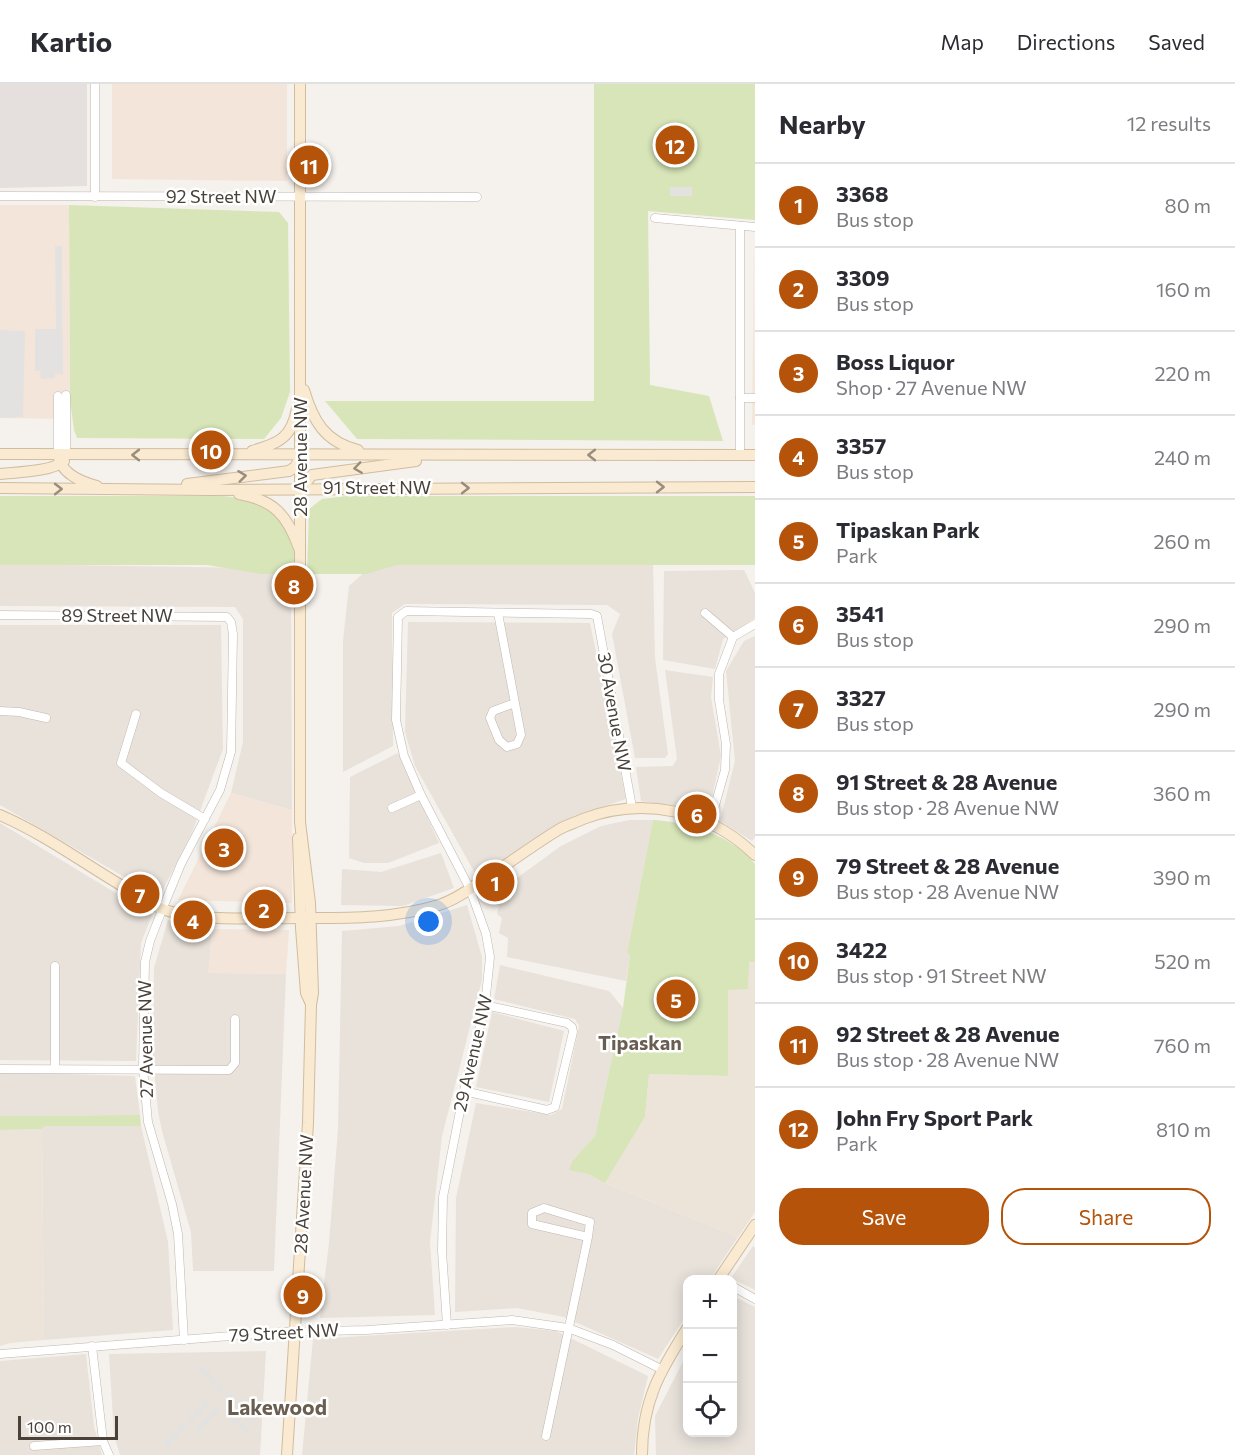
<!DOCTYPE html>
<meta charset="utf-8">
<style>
body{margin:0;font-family:Commissioner,sans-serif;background:#f7f7f7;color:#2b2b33}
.controls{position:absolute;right:18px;bottom:18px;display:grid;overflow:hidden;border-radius:12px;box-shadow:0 3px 15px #0003}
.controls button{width:54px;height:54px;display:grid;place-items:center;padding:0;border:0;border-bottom:2px solid #e1e1e2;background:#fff;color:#2b2b33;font:30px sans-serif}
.scale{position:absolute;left:18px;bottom:15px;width:100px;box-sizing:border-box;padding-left:6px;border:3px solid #49413a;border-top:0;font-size:16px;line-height:21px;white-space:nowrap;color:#49413a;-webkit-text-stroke:4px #fff;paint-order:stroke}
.you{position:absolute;left:429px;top:838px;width:21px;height:21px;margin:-15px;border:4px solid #fff;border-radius:50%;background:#1a73e8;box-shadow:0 0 0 9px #1a73e833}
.badge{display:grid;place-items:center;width:39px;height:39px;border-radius:50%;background:#b45309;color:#fff;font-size:20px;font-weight:700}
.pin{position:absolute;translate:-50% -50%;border:3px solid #fff;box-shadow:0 2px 6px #0006}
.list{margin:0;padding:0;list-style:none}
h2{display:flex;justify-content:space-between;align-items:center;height:78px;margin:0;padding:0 24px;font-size:26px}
h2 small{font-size:20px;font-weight:400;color:#7c7c81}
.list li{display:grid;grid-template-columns:39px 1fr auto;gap:18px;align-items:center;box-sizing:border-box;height:84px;padding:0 24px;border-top:2px solid #e1e1e2}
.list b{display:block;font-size:22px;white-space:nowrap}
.list p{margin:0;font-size:20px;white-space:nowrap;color:#7c7c81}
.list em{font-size:20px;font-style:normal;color:#7c7c81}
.actions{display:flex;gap:12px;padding:18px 24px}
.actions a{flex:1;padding:14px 0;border:2px solid #b45309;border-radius:24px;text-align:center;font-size:21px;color:#b45309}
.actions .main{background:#b45309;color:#fff}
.icon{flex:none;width:33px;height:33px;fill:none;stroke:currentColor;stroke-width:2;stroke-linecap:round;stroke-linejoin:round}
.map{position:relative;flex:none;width:755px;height:1371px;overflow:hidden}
header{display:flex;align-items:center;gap:36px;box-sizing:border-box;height:84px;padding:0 30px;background:#fff;border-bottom:2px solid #e1e1e2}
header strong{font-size:28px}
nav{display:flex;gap:33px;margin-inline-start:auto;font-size:21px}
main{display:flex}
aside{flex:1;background:#fff}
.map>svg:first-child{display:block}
.residential{fill:#e8e2db}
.commercial{fill:#f4e5da}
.industrial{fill:#e5e0dd}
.education{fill:#ece4d8}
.green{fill:#d7e5b9}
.parking{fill:#e4e2e0}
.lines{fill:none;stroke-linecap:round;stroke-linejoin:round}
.street-casing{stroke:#c0b7af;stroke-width:9}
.secondary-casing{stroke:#d0bda0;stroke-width:12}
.street{stroke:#fff;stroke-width:8}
.secondary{stroke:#faead1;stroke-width:10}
.oneway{stroke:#998d7e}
.labels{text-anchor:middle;stroke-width:5;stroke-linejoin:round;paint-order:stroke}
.street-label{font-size:18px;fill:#49413a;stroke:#fff}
.neighbourhood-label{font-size:20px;font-weight:bold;fill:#6a5e52;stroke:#fff}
.quarter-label{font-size:21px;font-weight:bold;fill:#6a5e52;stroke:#fff}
</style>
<header>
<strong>Kartio</strong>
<nav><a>Map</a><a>Directions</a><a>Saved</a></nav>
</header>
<main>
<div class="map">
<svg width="755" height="1371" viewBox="0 0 755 1371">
<rect width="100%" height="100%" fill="#f5f1ec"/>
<g class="residential">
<path d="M395 477 653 479 655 574 668 670 665 674H635L612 550 620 530 607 521 405 520 392 529 393 662 343 688V557L349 502 367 486Z"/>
<path d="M0 480 260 484 291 498 292 726 231 709 243 658V535L235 523 0 522Z"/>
<path d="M744 486 755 509V534L723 555 715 585 663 576 664 487Z"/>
<path d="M408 538 590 539 626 715 596 725 476 791 415 682 405 648Z"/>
<path d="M0 541H221L223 665 191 751 159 813 0 721Z"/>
<path d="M755 552V753L752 757 720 737 735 677 726 587 744 557Z"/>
<path d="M665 586 713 593 711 613 721 672 709 727 641 717 636 683 673 682 677 675Z"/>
<path d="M398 669 439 759 388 779H364L349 774 350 693Z"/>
<path d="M629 736H653L627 869 630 871 626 897 507 873 508 854 499 849 502 834 497 830 499 821 496 820 499 807 561 762 601 742Z"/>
<path d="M0 739 152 831 141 859 136 977 0 976Z"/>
<path d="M441 769 454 804 403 822 341 821 342 785 381 788Z"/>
<path d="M467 821 482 873V896L442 1052 430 1158 435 1231 320 1234 329 1159 338 1045 342 847 399 842Z"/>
<path d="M168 836 212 845 209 889 286 890 274 1187H193L191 1148 162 1047 158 1027 153 973 154 884Z"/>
<path d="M500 881 609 907 623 924 595 1052 573 1076 588 1090 605 1099 738 1153 710 1195 688 1196 687 1230 658 1275 564 1233 517 1224 455 1228 456 1114 476 1019 551 1031 562 1025 579 942 575 935 494 915Z"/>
<path d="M492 928 564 947 549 1018 476 1003Z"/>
<path d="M0 988 135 992 140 1031 0 1032Z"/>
<path d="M45 1042H141L168 1158 173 1246 44 1256 42 1045Z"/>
<path d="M753 1162 755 1164V1206L731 1194Z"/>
<path d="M733 1212 755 1223V1371H656L655 1332 687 1270 688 1348H732Z"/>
<path d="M516 1243 556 1247 648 1292 638 1334 634 1371H302L313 1255Z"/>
<path d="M266 1267 260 1371H120L114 1351 109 1270Z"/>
<path d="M86 1270 94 1343 102 1371H0V1277Z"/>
</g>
<g class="commercial">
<path d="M112 0H287V97L112 95Z"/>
<path d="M0 121H69L70 335 0 334Z"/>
<path d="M754 157 755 341H752Z"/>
<path d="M231 709 292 726V819L178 816Z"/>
<path d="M212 845 289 846 286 890 208 889Z"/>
</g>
<path class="industrial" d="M0 0H87V102L0 104Z"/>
<g class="education">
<path d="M749 878H755V1128L738 1153 605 1099 645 1033 649 990 728 992V905Z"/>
<path d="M42 1045 44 1256 10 1259 0 1262V1046Z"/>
</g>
<g class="green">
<path d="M594 0H755V136L648 127 650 301 709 312 723 357 357 355 325 317H594Z"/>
<path d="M69 121 279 128 288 139 290 308 281 334 264 355 77 354 74 346 70 316Z"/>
<path d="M0 412H223C273 416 296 439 296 490H262L207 481H0Z"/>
<path d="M347 412H755V481H397L366 490H307L309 425 322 415Z"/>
<path d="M653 736C689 738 731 751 755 780V878H749L748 905 728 906V992L649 990 645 1033 605 1099 588 1090 569 1086 573 1076 595 1052 623 924 630 871 627 869Z"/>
<path d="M140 1031 141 1042H45L42 1045 0 1046V1032Z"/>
</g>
<g class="parking">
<rect x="670" y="103" width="22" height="9"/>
<path d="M55 162H62L63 290H55V294L41 295 40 287H35V245H56Z"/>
<path d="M0 246 25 247 23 333 0 334Z"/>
<path d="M201 1280 224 1304 220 1308 197 1283Z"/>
<path d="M228 1307 256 1335 252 1339 224 1311Z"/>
<path d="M207 1315 211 1319 191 1339 187 1335Z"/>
<path d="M216 1323 220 1327 200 1348 196 1344Z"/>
<path d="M228 1325 250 1347 246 1351 224 1329Z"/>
<path d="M183 1339 187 1343 165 1365 161 1361Z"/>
</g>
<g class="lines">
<defs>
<g id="street">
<path d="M0 112 477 113"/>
<path d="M95 113V0"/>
<path d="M655 134 755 143"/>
<path d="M740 142V371"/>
<path d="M58 312V370"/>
<path d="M740 314H755"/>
<path d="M66 370V311"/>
<path d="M498 529 521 651 517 660 507 663 499 656 490 634 493 627 515 619"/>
<path d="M705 529 733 553"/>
<path d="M0 531 227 533 231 538 233 550 231 668 220 706 181 780 162 826 150 857 145 878 143 984 148 1038 172 1120 178 1150 184 1256"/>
<path d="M0 627 19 628 46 634"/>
<path d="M136 630 121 679 161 709 205 735"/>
<path d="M392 724 421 711"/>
<path d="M710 739 725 686 726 660 719 616V590L733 553 755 540"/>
<path d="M55 882V985"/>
<path d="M0 985 229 986 235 979V935"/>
<path d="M464 1007 547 1026 555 1023 573 948 572 943 567 939 485 921"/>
<path d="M732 1202 755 1215"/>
<path d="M447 1241 442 1167 443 1113 464 1007 485 921 490 873 486 850 470 805 421 711 404 672 396 636 398 533 406 527 591 530 597 532 632 723"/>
<path d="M92 1262 103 1357 109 1371"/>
<path d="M0 1270 283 1248 367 1246 512 1236 568 1244 613 1261 661 1285"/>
<path d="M546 1352 588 1153 590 1138 544 1124 532 1129V1140L588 1153"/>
<path d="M34 1362 103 1357"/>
</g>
<g id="secondary">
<path d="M304 306C313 337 325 358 358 366"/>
<path d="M252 367C279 359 292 354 297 324"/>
<path d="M0 370 755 371"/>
<path d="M58 370C60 389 81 398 97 402"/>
<path d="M0 390C17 388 51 388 64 377"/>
<path d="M187 400 289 387 295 383 301 372"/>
<path d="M0 404 209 406 755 403"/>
<path d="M301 405 312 391 416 377"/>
<path d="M239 410C274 416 287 431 299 464"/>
<path d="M0 731C46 751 86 781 129 806 140 812 152 822 165 826 177 830 191 831 205 833 236 836 268 834 300 834 348 834 392 835 439 821 455 816 470 805 483 796 508 780 532 762 558 746 566 741 575 739 583 735 643 712 709 726 755 771"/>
<path d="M298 754 301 844 306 909 311 920"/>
<path d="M718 1196 755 1141"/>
<path d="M287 1371 308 1039 311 921 313 909 310 819 300 738V0"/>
<path d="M642 1371C642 1317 660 1287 688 1243"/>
</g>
</defs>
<use href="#street" class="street-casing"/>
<use href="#secondary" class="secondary-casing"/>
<use href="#street" class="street"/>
<use href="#secondary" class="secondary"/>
</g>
<defs><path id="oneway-chevron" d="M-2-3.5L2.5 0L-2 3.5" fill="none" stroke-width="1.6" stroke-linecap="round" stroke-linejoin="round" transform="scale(1.5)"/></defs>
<g class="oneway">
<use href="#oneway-chevron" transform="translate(136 371) rotate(-180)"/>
<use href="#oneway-chevron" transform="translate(592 371) rotate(180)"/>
<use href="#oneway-chevron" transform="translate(358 384) rotate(172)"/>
<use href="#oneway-chevron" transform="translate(242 392) rotate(-7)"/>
<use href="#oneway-chevron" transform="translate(660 403)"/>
<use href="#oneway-chevron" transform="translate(465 404)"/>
<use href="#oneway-chevron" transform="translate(58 405)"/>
</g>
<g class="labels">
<g class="street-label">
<text x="221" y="119">92 Street NW</text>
<text transform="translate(301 373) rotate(-90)" y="6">28 Avenue NW</text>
<text x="377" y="410">91 Street NW</text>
<text x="117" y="538">89 Street NW</text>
<text transform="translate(614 628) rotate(80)" y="6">30 Avenue NW</text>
<text transform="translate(146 955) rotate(-91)" y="6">27 Avenue NW</text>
<text transform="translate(473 969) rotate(-77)" y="6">29 Avenue NW</text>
<text transform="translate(304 1110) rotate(-87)" y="6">28 Avenue NW</text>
<text transform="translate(284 1249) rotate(-3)" y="6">79 Street NW</text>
</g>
<g class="neighbourhood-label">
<text x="640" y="966">Tipaskan</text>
</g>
<g class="quarter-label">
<text x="277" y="1331">Lakewood</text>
</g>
</g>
</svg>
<div class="controls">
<button>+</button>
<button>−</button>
<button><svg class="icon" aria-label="locate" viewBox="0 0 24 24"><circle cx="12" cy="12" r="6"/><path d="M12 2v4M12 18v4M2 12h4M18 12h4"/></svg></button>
</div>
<div class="scale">100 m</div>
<div class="you"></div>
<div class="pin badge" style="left:495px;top:798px">1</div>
<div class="pin badge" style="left:264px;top:825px">2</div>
<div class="pin badge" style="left:224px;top:764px">3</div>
<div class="pin badge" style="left:193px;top:836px">4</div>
<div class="pin badge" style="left:676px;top:915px">5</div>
<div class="pin badge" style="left:697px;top:730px">6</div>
<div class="pin badge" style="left:140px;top:810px">7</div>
<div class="pin badge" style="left:294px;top:501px">8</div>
<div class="pin badge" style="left:303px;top:1211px">9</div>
<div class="pin badge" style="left:211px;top:366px">10</div>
<div class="pin badge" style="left:309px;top:81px">11</div>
<div class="pin badge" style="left:675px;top:61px">12</div>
</div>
<aside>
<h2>Nearby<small>12 results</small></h2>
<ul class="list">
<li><span class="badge">1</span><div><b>3368</b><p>Bus stop</p></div><em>80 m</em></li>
<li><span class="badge">2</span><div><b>3309</b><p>Bus stop</p></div><em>160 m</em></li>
<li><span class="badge">3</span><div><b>Boss Liquor</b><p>Shop · 27 Avenue NW</p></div><em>220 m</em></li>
<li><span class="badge">4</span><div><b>3357</b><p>Bus stop</p></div><em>240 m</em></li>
<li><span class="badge">5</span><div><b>Tipaskan Park</b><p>Park</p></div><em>260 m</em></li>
<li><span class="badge">6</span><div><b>3541</b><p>Bus stop</p></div><em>290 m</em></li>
<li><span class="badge">7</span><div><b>3327</b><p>Bus stop</p></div><em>290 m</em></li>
<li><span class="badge">8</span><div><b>91 Street &amp; 28 Avenue</b><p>Bus stop · 28 Avenue NW</p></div><em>360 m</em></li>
<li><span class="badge">9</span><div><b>79 Street &amp; 28 Avenue</b><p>Bus stop · 28 Avenue NW</p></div><em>390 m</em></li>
<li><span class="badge">10</span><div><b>3422</b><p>Bus stop · 91 Street NW</p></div><em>520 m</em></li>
<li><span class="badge">11</span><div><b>92 Street &amp; 28 Avenue</b><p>Bus stop · 28 Avenue NW</p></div><em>760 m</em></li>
<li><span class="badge">12</span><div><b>John Fry Sport Park</b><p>Park</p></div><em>810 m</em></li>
</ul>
<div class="actions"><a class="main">Save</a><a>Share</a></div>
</aside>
</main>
